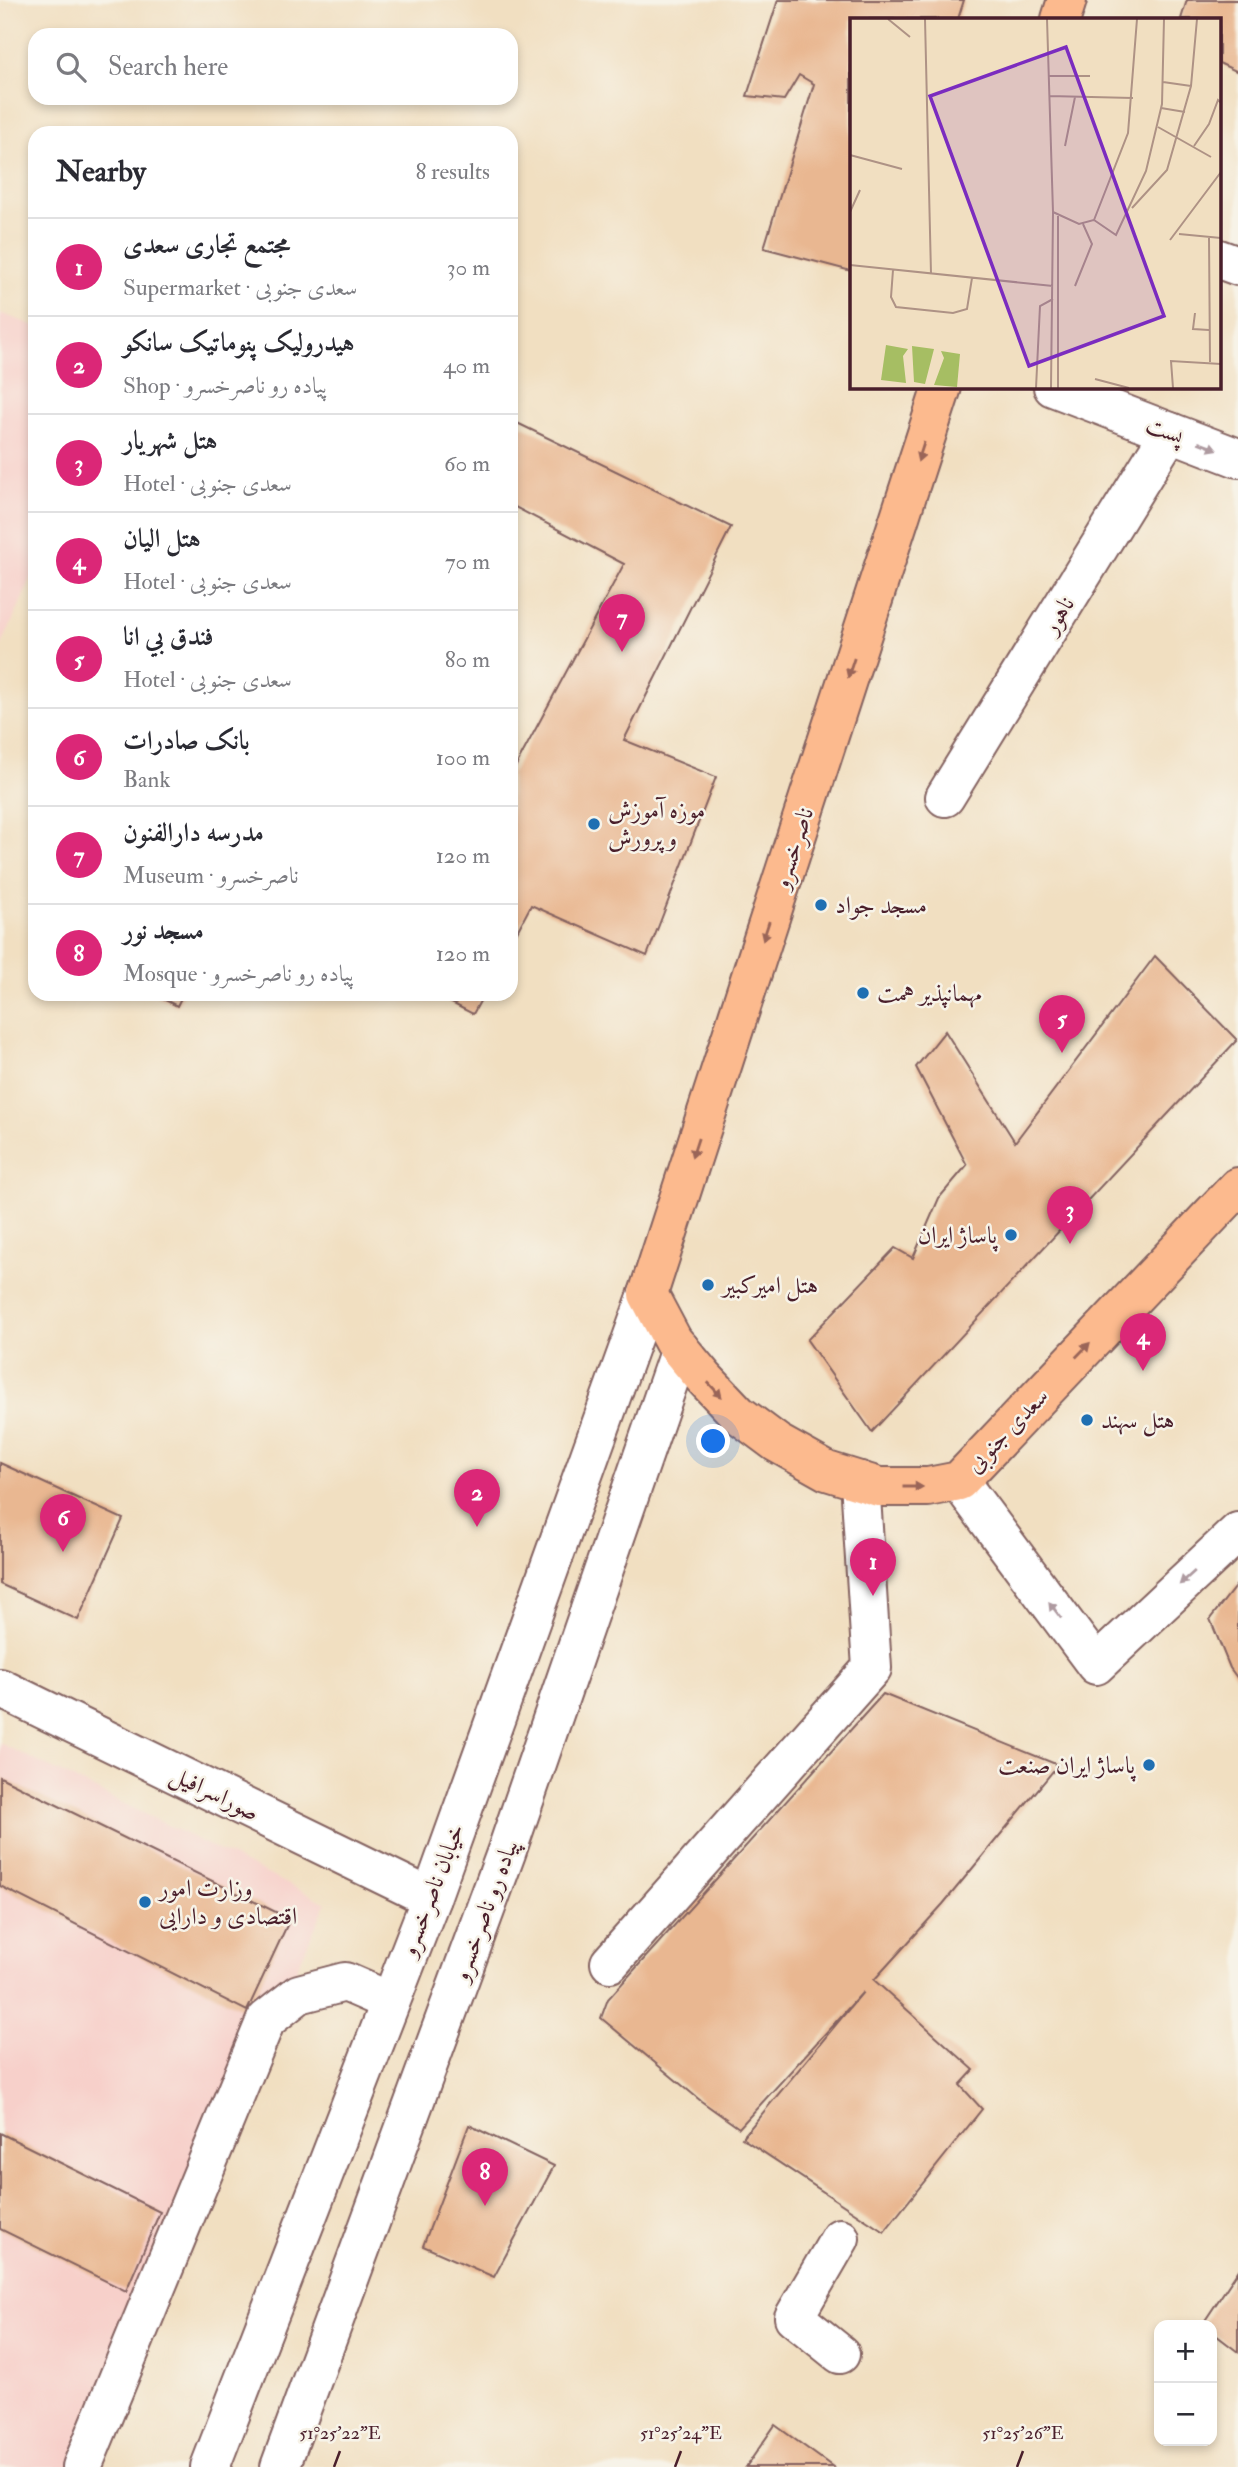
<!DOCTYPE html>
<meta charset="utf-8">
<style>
body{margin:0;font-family:"IM FELL Double Pica",Amiri,serif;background:#f2f2f3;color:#2b2b33}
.controls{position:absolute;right:21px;bottom:21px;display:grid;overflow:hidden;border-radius:14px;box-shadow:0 4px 10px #0003}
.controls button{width:63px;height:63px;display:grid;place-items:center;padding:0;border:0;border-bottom:2px solid #e1e1e2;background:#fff;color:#2b2b33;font:35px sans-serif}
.you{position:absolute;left:714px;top:1442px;width:24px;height:24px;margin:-18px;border:5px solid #fff;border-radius:50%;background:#1a73e8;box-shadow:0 0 0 10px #1a73e833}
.badge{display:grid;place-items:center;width:46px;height:46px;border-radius:50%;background:#db2777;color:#fff;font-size:23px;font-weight:700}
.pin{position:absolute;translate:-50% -58px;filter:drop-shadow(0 2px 4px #0008)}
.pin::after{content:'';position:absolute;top:37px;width:24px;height:21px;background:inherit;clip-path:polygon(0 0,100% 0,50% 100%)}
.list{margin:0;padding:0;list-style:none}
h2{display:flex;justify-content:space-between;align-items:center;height:91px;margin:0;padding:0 28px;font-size:30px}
h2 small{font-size:23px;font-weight:400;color:#7c7c81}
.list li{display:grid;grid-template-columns:46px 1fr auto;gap:21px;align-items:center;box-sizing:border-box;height:98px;padding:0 28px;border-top:2px solid #e1e1e2}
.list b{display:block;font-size:26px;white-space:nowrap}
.list p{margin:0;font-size:23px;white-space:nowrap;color:#7c7c81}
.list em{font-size:23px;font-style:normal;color:#7c7c81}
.icon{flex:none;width:38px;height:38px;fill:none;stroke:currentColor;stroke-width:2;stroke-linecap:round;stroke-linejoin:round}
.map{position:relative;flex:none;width:1238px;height:2467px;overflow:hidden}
.search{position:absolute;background:#fff;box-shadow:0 4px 10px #0003;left:28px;top:28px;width:490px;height:77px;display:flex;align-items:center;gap:18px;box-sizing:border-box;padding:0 24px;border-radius:21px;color:#7c7c81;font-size:26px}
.panel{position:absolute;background:#fff;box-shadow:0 4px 10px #0003;left:28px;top:126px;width:490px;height:875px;border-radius:21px}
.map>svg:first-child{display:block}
.built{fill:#f7d0ca}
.building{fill:#e9b791}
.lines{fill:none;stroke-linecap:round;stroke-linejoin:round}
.minor-casing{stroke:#846260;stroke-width:42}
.major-casing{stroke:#846260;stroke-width:42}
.minor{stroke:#fff;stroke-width:38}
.major{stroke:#fcba8e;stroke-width:38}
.oneway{fill:#ae9aa0}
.oneway2{fill:#9a6558}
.ticks{fill:none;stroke:#4a1f2b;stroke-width:2.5}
.poi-dot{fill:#1f6fb2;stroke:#f7f3e8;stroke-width:2.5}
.labels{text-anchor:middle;stroke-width:5;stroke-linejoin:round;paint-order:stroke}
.street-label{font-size:24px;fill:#4a1f2b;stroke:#f7f3e8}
.poi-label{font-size:24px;fill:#4a1f2b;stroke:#f7f3e8;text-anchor:start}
.inset-road{fill:none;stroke:#ae9285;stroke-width:2}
.view{fill:#7b2cbf;fill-opacity:0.15;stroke:#7b2cbf;stroke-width:3.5}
.inset-edge{fill:none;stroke:#4a1f2b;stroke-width:3.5}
.ticks-label{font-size:18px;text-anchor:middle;fill:#4a1f2b;stroke:#f7f3e8;stroke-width:5;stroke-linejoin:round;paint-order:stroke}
</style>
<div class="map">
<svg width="1238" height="2467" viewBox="0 0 1238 2467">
<rect width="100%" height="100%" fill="#f7f3e8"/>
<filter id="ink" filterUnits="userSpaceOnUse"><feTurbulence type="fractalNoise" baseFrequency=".0143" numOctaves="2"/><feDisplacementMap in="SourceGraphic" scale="14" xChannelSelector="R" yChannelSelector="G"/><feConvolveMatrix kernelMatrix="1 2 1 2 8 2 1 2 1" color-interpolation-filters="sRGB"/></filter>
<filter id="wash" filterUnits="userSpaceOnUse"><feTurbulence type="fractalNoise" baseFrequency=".00686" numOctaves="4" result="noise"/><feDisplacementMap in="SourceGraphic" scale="28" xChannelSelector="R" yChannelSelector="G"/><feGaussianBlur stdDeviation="1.57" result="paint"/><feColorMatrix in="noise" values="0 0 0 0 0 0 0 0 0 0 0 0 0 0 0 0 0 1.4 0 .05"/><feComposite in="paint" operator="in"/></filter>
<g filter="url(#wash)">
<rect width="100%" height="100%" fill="#f1dfc1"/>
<g class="built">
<path d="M0 313 35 326V570L0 649Z"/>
<path d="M0 1743 326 1903 77 2467H0Z"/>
</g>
<g id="blocks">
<g class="building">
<path d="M778 0H964L958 19H851V271L764 248 814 84 799 75 784 100 747 96Z"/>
<path d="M1187 0H1238V72L1219 63V19H1181Z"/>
<path d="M511 420 731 527 624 740 716 777 647 956 531 905 511 943V775L624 564 511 505Z"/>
<path d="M1155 956 1237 1040 872 1432 807 1340 895 1248 913 1258 939 1198 967 1165 916 1067 945 1031 1015 1142Z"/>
<path d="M153 994H183L177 1006Z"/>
<path d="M434 994H484L473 1014Z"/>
<path d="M0 1463 123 1519 78 1620 0 1584Z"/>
<path d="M1238 1583V1679L1230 1668 1210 1619Z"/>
<path d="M883 1694 1058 1765 943 1904 874 1980 974 2070 960 2085 982 2109 884 2232 742 2138 863 1992 739 2128 701 2101 601 2018 608 1999Z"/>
<path d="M0 1777 290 1919 247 2011 0 1886Z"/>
<path d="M469 2125 554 2166 494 2277 423 2246Z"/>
<path d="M0 2133 160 2212 126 2291 0 2229Z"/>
<path d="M1238 2271V2352L1212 2332V2325H1202Z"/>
<path d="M775 2425 833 2467H746Z"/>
</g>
</g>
</g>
<g filter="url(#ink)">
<use href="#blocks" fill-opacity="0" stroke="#846260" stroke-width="2"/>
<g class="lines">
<defs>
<g id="minor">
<path d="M1219 259 1238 266"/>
<path d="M1053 387 1238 458"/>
<path d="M945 797 1170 432"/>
<path d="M959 1481 1096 1665 1238 1532"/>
<path d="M0 1688 431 1898"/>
<path d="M610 1963 872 1668 860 1481"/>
<path d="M840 2238 794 2317 840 2354"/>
<path d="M82 2467 266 2020 299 1994 345 1982 389 2001"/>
<path d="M210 2467 431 1898 648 1294"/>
<path d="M280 2467 506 1853 680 1349"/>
</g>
<g id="major">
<path d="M1061 19 1067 0"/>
<path d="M942 387 648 1294 673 1341 704 1378 738 1414 777 1443 827 1471 879 1487H928L959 1481 1238 1187"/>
</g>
</defs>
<use href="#minor" class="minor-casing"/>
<use href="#major" class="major-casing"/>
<use href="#minor" class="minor"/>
<use href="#major" class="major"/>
</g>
<defs><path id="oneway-solid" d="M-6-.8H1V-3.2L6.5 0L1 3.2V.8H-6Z" transform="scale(1.75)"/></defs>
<g class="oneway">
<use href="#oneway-solid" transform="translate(1208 446) rotate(21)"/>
<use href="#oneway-solid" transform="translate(1187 1578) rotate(138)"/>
<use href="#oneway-solid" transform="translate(1055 1610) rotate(-127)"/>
</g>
<g class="oneway2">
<use href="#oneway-solid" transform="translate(921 452) rotate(108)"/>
<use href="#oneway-solid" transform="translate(851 668) rotate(108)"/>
<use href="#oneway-solid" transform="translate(766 931) rotate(108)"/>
<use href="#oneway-solid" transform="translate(695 1148) rotate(108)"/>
<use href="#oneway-solid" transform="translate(1083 1350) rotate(-46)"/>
<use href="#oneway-solid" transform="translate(715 1390) rotate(47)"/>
<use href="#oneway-solid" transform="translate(913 1487)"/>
</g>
</g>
<path class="ticks" d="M334 2467 340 2451M675 2467 681 2451M1017 2467 1023 2451"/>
<g class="poi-dot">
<circle cx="594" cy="824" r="7"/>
<circle cx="821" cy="905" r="7"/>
<circle cx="863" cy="993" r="7"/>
<circle cx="1011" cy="1235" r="7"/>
<circle cx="708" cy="1285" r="7"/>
<circle cx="1087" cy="1420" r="7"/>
<circle cx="1149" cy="1765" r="7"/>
<circle cx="145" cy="1902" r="7"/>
</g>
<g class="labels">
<g class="street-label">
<text transform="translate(1165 430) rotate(21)" y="8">پست</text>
<text transform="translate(1058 615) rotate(-58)" y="8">ناهور</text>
<text transform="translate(793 848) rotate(-72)" y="8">ناصرخسرو</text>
<text transform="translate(1007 1430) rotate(-46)" y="8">سعدی جنوبی</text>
<text transform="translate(215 1793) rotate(26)" y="8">صوراسرافیل</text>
<text transform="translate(432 1890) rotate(-69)" y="8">خیابان ناصرخسرو</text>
<text transform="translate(485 1910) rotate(-70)" y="8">پیاده رو ناصرخسرو</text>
</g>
<g class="poi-label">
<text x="608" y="818">موزه آموزش<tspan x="608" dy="28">و پرورش</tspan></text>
<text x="835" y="913">مسجد جواد</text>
<text x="877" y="1001">مهمانپذیر همت</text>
<text x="997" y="1243" text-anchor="end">پاساژ ایران</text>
<text x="722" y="1293">هتل امیرکبیر</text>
<text x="1101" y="1428">هتل سهند</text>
<text x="1135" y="1773" text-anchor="end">پاساژ ایران صنعت</text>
<text x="159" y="1896">وزارت امور<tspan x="159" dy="28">اقتصادی و دارایی</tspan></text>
</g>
</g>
<g transform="translate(850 18)">
<rect width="371" height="371" fill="#f1dfc1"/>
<path d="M36 327 58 331 53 338 56 365 31 362ZM62 328 84 331 75 366 64 364ZM91 333 110 336 107 369 84 367 94 340Z" fill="#a6be63"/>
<path class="inset-road" d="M38 1 60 19M75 1 81 256M197 1 203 194 229 206 244 202 278 115 287 1M198 58H240M313 64 341 68M199 78 283 80M311 90 335 94M308 109 361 139M215 128 225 79M344 128 359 106 368 82 371 85M0 137 52 151M282 190 317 152 341 68 347 1M0 194 10 172M244 202 266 217 296 153 312 86 314 1M329 216 371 220M359 219 360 344M320 222 371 154M0 247 203 268M43 252 41 279 46 289 103 295 117 291 122 260M225 268 242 226 233 206M345 295 343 311 359 312M245 361 279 370M186 370 190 288 203 281M201 370 203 194M208 370V198M323 370 321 343 371 346"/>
<path class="view" d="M216 29 314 298 179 348 80 78Z"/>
<rect width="371" height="371" class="inset-edge"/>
</g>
<g class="ticks-label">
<text x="340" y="2439">51°25'22"E</text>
<text x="681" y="2439">51°25'24"E</text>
<text x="1023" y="2439">51°25'26"E</text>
</g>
</svg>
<div class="controls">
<button>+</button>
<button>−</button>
</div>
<div class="you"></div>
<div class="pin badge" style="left:873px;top:1596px">1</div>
<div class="pin badge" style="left:477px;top:1527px">2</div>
<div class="pin badge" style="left:1070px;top:1244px">3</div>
<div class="pin badge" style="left:1143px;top:1371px">4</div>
<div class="pin badge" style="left:1062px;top:1053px">5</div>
<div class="pin badge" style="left:63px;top:1552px">6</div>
<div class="pin badge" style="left:622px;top:652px">7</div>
<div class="pin badge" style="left:485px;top:2206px">8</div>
<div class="search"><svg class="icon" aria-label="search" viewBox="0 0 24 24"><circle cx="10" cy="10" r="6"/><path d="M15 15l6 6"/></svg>Search here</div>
<section class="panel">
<h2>Nearby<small>8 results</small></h2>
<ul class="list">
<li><span class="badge">1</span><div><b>مجتمع تجاری سعدی</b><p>Supermarket · سعدی جنوبی</p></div><em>30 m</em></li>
<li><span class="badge">2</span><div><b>هیدرولیک پنوماتیک سانکو</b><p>Shop · پیاده رو ناصرخسرو</p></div><em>40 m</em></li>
<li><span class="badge">3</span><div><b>هتل شهریار</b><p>Hotel · سعدی جنوبی</p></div><em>60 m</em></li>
<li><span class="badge">4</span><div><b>هتل الیان</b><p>Hotel · سعدی جنوبی</p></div><em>70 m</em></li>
<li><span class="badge">5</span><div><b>فندق بي انا</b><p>Hotel · سعدی جنوبی</p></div><em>80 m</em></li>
<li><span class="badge">6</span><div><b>بانک صادرات</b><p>Bank</p></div><em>100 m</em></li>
<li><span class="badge">7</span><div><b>مدرسه دارالفنون</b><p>Museum · ناصرخسرو</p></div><em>120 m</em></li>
<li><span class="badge">8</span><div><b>مسجد نور</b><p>Mosque · پیاده رو ناصرخسرو</p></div><em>120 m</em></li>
</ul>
</section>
</div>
